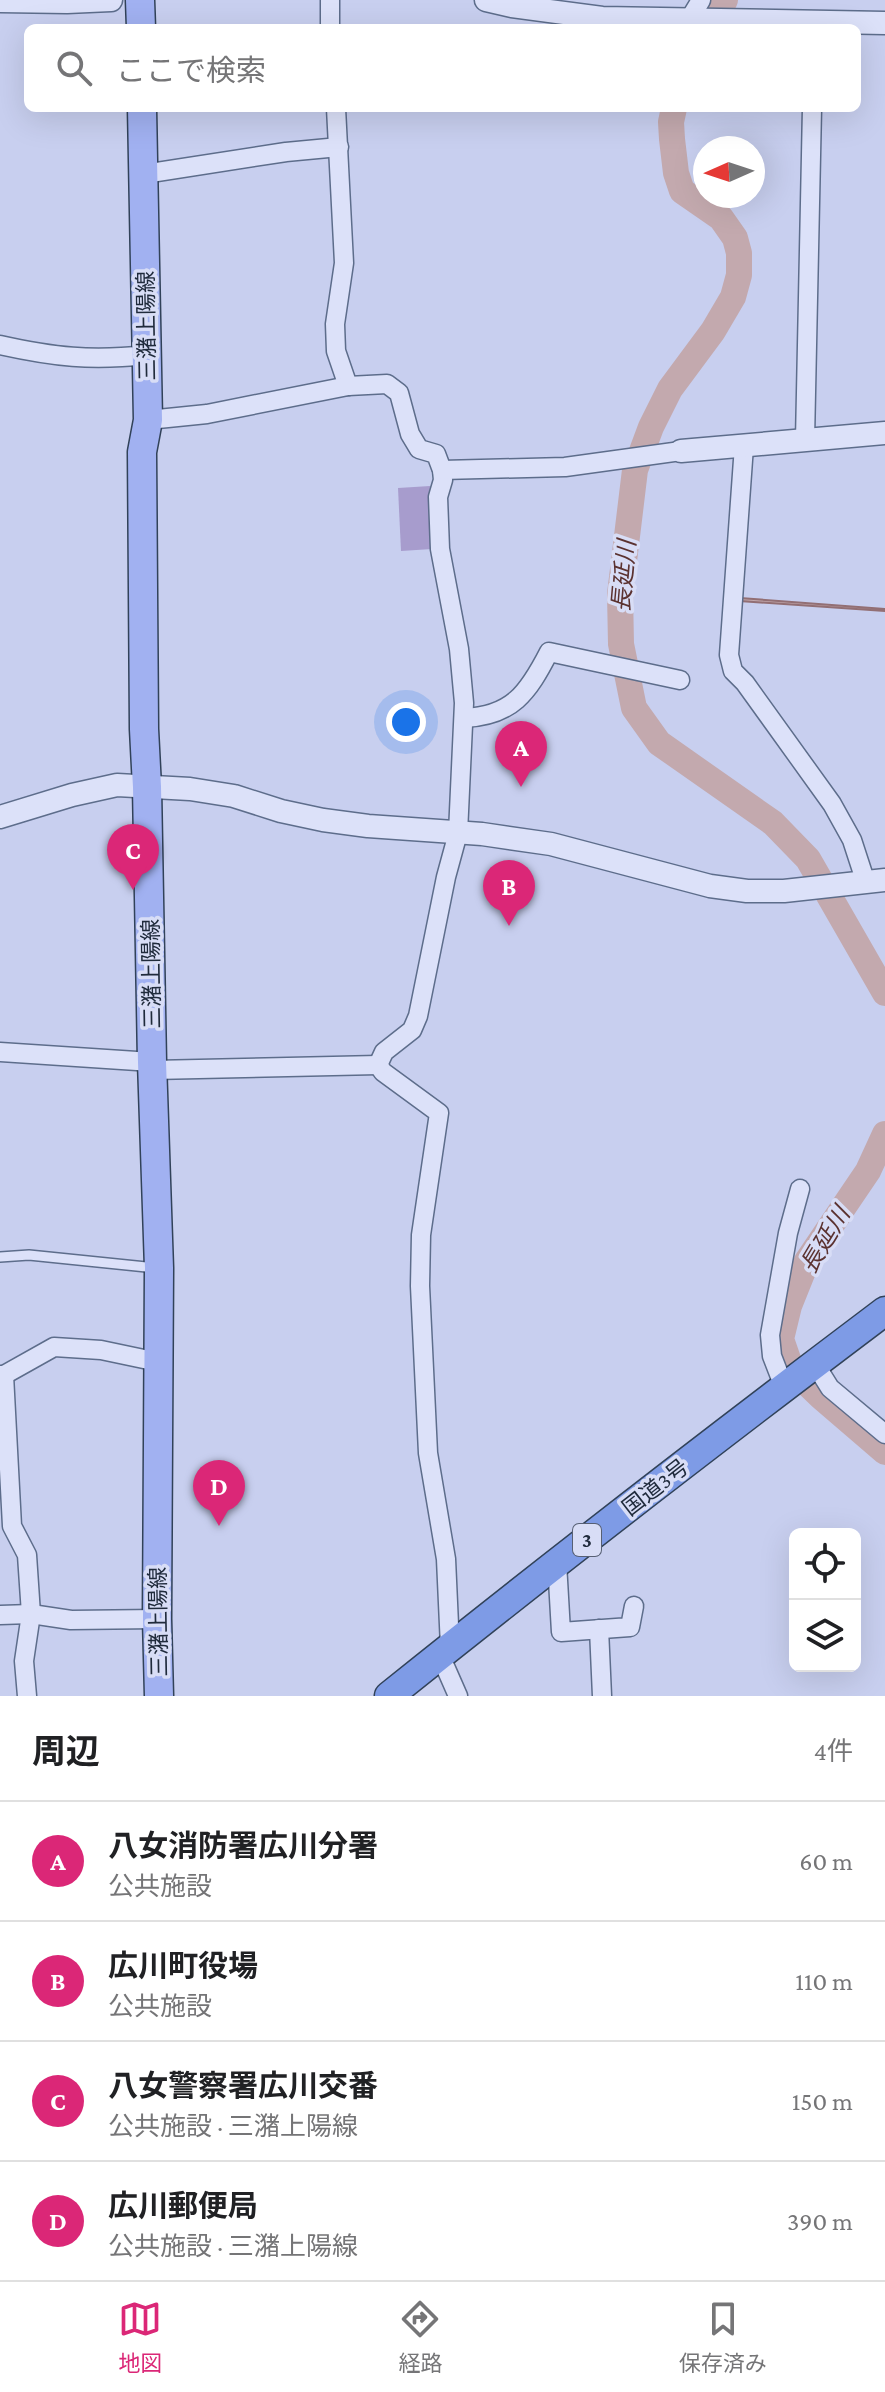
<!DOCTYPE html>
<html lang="ja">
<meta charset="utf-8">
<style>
body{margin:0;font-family:"Crimson Pro","Noto Sans JP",serif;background:#f2f2f2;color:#202124}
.controls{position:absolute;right:24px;bottom:24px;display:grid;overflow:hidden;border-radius:12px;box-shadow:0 8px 32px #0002}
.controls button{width:72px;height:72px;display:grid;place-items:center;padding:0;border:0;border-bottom:2px solid #e0e0e0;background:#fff;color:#202124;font:40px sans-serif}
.compass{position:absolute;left:693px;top:136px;width:72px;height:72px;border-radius:50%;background:#fff;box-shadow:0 8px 32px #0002;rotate:267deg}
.you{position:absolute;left:406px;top:722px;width:28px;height:28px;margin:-20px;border:6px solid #fff;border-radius:50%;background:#1a73e8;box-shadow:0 0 0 12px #1a73e833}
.badge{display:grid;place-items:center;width:52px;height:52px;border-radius:50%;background:#db2777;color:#fff;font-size:26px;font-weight:700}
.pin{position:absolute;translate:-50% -66px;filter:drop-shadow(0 2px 4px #0008)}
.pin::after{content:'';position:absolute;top:42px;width:28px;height:24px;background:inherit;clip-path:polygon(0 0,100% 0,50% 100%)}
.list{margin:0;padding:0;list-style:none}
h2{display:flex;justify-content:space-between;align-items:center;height:104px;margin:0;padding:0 32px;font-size:34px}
h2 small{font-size:26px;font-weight:400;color:#757577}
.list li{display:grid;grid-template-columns:52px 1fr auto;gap:24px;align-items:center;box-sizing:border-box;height:120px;padding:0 32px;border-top:2px solid #e0e0e0}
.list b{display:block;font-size:30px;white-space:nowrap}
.list p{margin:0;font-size:26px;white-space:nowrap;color:#757577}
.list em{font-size:26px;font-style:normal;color:#757577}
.icon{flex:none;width:44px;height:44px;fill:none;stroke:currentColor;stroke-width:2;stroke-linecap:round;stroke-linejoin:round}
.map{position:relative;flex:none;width:885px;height:1696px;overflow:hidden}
.search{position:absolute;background:#fff;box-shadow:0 8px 32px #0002;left:24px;right:24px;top:24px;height:88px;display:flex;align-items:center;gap:20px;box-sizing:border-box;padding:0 28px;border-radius:12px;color:#757577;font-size:30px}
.sheet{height:584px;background:#fff}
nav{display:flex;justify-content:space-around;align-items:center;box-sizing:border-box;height:112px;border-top:2px solid #e0e0e0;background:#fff;font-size:22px;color:#757577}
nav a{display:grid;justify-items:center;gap:4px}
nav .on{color:#db2777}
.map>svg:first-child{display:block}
.green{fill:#a79ccd}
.water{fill:#c3a9ae;stroke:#926f74;stroke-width:2}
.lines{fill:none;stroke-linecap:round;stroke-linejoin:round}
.river{stroke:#c3a9ae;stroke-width:26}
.service-casing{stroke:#5d6d8b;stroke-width:12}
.minor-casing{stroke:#5d6d8b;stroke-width:21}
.tertiary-casing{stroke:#5d6d8b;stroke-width:25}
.primary-casing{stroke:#314259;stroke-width:31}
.trunk-casing{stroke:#314259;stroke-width:31}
.service{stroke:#dce1f9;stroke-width:9}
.minor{stroke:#dce1f9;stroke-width:18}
.tertiary{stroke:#dce1f9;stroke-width:22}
.primary{stroke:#a1b1f1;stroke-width:28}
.trunk{stroke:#7e9be6;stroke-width:28}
.labels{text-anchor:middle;stroke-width:7;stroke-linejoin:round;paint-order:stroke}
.shield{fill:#d8ddf6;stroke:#576074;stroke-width:2}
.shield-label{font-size:20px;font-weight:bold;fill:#202b3c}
.street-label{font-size:22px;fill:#202b3c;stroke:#d8ddf6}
.water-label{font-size:24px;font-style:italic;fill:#5b3230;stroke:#d8ddf6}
</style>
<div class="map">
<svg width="885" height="1696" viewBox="0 0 885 1696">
<rect width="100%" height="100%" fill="#c8cfef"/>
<path class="green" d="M430 486 436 545 432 549 401 551 398 488Z"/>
<path class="water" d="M740 598 885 609V611L740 601Z"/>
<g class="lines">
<g class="river">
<path d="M709 28 725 0"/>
<path d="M674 108 671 122 672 139 676 173 682 191 721 218 735 238 739 253V275L733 297 713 331 670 389 651 427 635 470 620 594 621 644 634 708 659 743 773 823 808 859 885 993"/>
<path d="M885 1134 868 1171 807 1261 789 1306 781 1339 791 1368 821 1397 885 1452"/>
</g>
<defs>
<path id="service" d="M0 1257 29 1255 156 1268"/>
<g id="minor">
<path d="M330 0V28"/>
<path d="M689 20 701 0"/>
<path d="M336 108 344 263 335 324 336 351 348 386"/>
<path d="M144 174 286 152 339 147"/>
<path d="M0 345C54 357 91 361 146 355"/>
<path d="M148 420 207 414 348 386 387 384 399 393 410 434 419 449 436 454 442 470 443 480 438 497 440 549 459 649 464 703 458 833 446 877 418 1016 412 1030 384 1052 378 1065"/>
<path d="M805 440 812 108"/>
<path d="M744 446 729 655 733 671 745 683 832 804 852 840 866 883"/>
<path d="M442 470 565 467 681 451"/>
<path d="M464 718C512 716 528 693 549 652L680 680"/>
<path d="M0 1052 152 1062"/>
<path d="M378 1065 383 1072 439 1113 421 1235 420 1286 428 1453 446 1559 450 1647"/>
<path d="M153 1070 378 1065"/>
<path d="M815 1364 830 1388 885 1434"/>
<path d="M0 1375H4L54 1347 101 1350 158 1362"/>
<path d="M4 1375 12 1526 27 1555 31 1614 24 1661 27 1696"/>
<path d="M784 1387 772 1356 770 1335 788 1233 800 1189"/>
<path d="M557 1563 561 1632 630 1627 634 1606"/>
<path d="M0 1615 31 1614 71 1620 157 1619"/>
<path d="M599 1629 602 1696"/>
<path d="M440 1655 458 1696"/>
</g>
<g id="tertiary">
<path d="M486 0 512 6 602 18 885 23"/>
<path d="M0 1 67 2 111 0"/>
<path d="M681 451 885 433"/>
<path d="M0 817 72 795 117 785 190 789 234 796 281 811 323 820 368 826 482 834 551 844 710 886 747 891H784L885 880"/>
</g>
<g id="primary">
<path d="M140 0 141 28"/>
<path d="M142 108 148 420 142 452 144 729 147 787 152 1062 159 1268 157 1619 159 1696"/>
</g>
<path id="trunk" d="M389 1696C552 1565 718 1437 885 1311"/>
</defs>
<use href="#service" class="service-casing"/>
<use href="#minor" class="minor-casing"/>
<use href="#tertiary" class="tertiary-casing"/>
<use href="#primary" class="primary-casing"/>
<use href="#trunk" class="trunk-casing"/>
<use href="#service" class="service"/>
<use href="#minor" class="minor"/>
<use href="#tertiary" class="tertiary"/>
<use href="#primary" class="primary"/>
<use href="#trunk" class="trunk"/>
</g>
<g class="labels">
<rect class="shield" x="573" y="1524" width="28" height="32" rx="6"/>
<g class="shield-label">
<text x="587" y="1547">3</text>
</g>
<g class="street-label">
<text transform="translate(146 326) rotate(-91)" y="8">三潴上陽線</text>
<text transform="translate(151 974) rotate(-91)" y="8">三潴上陽線</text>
<text transform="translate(655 1487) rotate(-38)" y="8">国道3号</text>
<text transform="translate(158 1622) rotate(-91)" y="8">三潴上陽線</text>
</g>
<g class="water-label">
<text transform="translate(624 576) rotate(-85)" y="8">長延川</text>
<text transform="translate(825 1240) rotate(-59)" y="8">長延川</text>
</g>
</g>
</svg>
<div class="controls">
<button><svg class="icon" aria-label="locate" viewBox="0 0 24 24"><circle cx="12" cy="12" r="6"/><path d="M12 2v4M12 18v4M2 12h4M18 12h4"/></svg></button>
<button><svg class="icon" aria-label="layers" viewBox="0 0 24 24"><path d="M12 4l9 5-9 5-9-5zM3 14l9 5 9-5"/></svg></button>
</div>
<svg class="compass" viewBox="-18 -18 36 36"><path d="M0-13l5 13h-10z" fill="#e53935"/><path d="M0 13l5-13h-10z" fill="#757577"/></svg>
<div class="you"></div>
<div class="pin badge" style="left:521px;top:787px">A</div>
<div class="pin badge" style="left:509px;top:926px">B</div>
<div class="pin badge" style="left:133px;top:890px">C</div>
<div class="pin badge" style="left:219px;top:1526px">D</div>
<div class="search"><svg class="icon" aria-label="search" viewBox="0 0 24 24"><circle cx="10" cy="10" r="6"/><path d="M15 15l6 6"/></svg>ここで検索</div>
</div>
<section class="sheet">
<h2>周辺<small>4件</small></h2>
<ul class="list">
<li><span class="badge">A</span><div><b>八女消防署広川分署</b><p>公共施設</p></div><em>60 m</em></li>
<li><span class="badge">B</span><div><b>広川町役場</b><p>公共施設</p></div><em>110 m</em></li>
<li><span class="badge">C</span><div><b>八女警察署広川交番</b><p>公共施設 · 三潴上陽線</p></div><em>150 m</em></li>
<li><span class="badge">D</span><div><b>広川郵便局</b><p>公共施設 · 三潴上陽線</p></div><em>390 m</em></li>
</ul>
</section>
<nav>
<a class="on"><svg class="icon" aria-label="map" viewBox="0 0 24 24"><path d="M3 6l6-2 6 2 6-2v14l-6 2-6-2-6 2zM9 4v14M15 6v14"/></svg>地図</a>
<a><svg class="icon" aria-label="directions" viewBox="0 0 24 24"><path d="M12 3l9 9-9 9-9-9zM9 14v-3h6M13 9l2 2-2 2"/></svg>経路</a>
<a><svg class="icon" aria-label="saved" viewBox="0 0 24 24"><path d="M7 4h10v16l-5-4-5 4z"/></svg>保存済み</a>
</nav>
